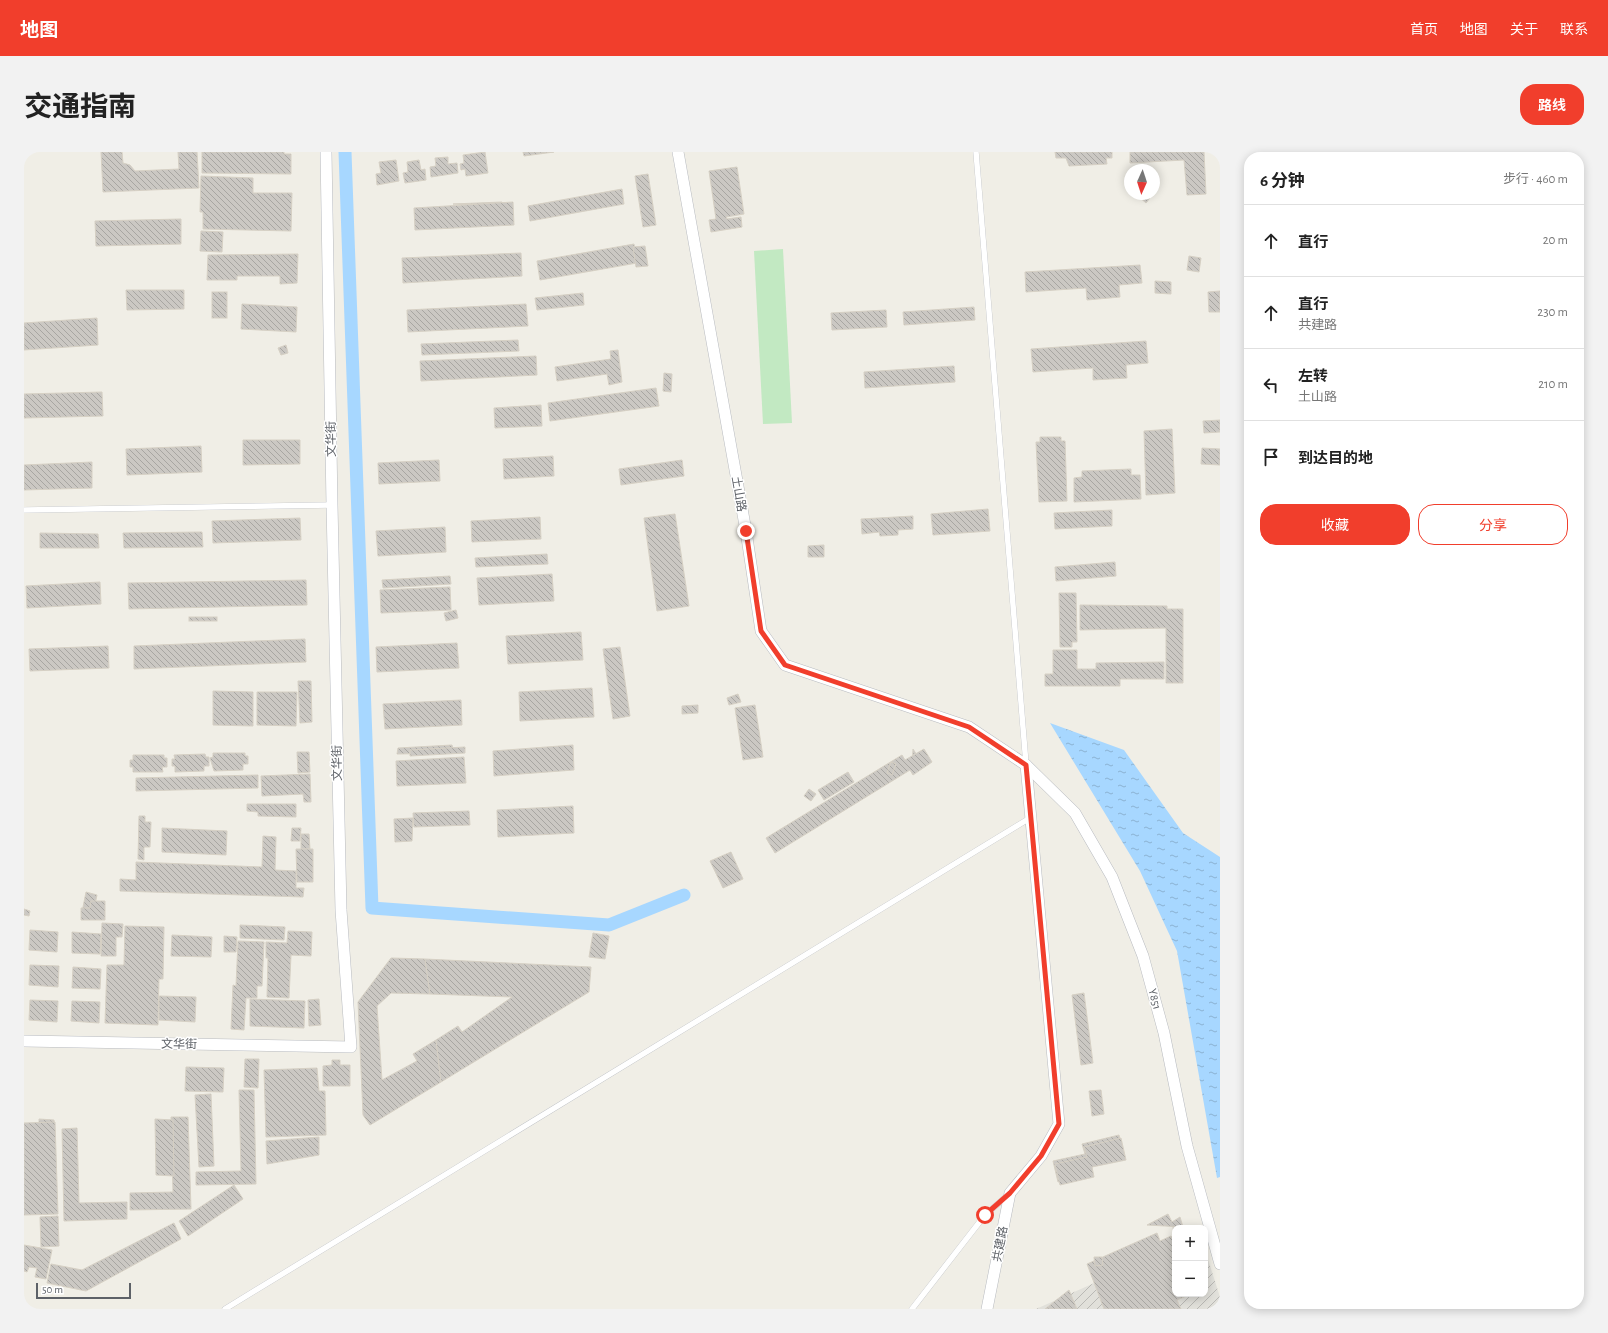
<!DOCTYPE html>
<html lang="zh">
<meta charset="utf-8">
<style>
body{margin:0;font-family:"Alegreya Sans","Noto Sans SC",sans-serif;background:#f2f2f2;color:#222}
.controls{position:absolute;right:12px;bottom:12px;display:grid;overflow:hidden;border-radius:8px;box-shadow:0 2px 10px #0003}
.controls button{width:36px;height:36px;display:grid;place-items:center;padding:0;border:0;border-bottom:1px solid #e0e0e0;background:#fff;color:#222;font:20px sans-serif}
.compass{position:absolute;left:1100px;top:12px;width:36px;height:36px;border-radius:50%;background:#fff;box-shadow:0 2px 10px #0003;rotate:183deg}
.scale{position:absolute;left:12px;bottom:10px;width:95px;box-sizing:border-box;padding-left:4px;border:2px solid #5d6167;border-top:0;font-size:11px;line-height:14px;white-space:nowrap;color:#5d6167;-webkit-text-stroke:3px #fff;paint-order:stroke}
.stop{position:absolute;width:12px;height:12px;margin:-9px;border:3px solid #f13e2c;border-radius:50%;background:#fff}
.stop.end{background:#f13e2c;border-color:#fff;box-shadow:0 1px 4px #0008}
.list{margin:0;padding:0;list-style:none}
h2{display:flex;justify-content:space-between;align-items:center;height:52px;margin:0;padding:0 16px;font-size:17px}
h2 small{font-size:13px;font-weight:400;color:#767676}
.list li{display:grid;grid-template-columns:26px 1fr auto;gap:12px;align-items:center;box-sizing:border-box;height:72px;padding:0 16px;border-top:1px solid #e0e0e0}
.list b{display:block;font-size:15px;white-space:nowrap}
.list p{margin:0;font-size:13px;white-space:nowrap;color:#767676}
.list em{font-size:13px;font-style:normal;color:#767676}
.actions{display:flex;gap:8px;padding:12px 16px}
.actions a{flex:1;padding:9px 0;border:1px solid #f13e2c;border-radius:16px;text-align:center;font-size:14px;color:#f13e2c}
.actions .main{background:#f13e2c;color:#fff}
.icon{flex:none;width:22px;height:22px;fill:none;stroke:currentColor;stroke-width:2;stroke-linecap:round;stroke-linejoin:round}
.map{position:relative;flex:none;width:1196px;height:1157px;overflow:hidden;border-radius:16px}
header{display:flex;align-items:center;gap:24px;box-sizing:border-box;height:56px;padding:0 20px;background:#f13e2c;color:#fff}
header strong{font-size:19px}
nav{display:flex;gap:22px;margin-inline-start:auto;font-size:14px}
.intro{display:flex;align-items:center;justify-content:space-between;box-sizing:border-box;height:96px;padding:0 24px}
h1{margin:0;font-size:28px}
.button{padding:10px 18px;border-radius:16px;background:#f13e2c;color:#fff;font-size:14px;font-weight:700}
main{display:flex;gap:24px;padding:0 24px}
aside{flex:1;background:#fff;border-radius:16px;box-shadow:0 2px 10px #0003}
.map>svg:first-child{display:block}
.industrial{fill:url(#industrial-furrows)}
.garden{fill:#c2e9c2}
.water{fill:url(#water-ripples)}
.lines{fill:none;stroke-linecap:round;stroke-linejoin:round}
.canal{stroke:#a7d7ff;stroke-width:13}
.building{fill:url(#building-back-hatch);stroke:#d6d0c4}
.service-casing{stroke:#b8bbc0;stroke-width:6}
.minor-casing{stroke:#b8bbc0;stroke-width:12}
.service{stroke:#fff;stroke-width:5.5}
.minor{stroke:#fff;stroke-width:11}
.route{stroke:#f13e2c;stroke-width:5}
.labels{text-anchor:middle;stroke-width:3;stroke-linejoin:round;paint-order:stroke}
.street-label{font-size:12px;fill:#5d6167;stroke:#fff}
</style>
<header>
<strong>地图</strong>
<nav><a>首页</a><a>地图</a><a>关于</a><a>联系</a></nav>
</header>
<div class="intro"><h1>交通指南</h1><a class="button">路线</a></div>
<main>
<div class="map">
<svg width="1196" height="1157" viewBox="0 0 1196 1157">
<defs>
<pattern id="industrial-furrows" width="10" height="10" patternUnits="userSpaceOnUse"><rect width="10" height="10" fill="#e1e0da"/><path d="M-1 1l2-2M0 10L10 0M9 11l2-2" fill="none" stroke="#bab9b5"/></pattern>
<pattern id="water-ripples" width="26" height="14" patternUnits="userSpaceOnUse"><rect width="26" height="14" fill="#a7d7ff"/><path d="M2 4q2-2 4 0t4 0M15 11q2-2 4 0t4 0" fill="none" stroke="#8bb2d2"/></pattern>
<pattern id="building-back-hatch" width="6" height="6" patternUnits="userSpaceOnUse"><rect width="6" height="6" fill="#cbc8c3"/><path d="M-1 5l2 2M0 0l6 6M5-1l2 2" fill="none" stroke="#a8a6a2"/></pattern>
</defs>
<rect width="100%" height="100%" fill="#f0eee6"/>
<path class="industrial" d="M1151 1095V1142H1181V1098L1196 1145V1157H1012Z"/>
<path class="garden" d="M759 97 768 271 739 272 730 99Z"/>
<path class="water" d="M1026 571 1100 598 1159 681 1196 705V1025L1193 1026 1153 799 1116 719Z"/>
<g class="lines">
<path class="canal" d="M321 0 348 756 585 773 660 743"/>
</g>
<g class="building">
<path d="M77 0H98L99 11 106 13 111 19 155 17 154 0H173L175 36 79 40Z"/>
<path d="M178 0H260V2H267V22L178 21Z"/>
<path d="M461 0 464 21 442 24 441 17 437 18 436 12 440 11 439 3Z"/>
<path d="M499 0H530L500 4Z"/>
<path d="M1031 0H1088V6H1082L1083 12 1045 14 1042 6H1032Z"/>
<path d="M1106 0H1180L1182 42 1163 43 1160 8 1106 11Z"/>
<path d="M424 5V12L433 11 434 21 407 25 406 15 412 14 411 6Z"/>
<path d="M372 8 375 29 353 33 352 22 357 21 355 10Z"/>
<path d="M395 8 397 18 401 17 402 28 381 31 379 21 384 20 383 10Z"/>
<path d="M713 15 720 62 702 65 703 67 717 65 718 75 687 80 685 68 692 67 685 19Z"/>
<path d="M624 22 632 73 619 75 611 24Z"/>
<path d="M177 24 229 26V41H268L267 79 179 77V60H176Z"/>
<path d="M598 37 600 52 506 69 504 54Z"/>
<path d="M1114 42H1129L1122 51 1113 43Z"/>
<path d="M478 50V54L429 52Z"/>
<path d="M489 50 490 73 391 78 390 56Z"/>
<path d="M157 67V92L72 94 71 69Z"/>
<path d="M177 79 199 80 198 100 176 99Z"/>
<path d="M610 92 613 111 516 128 513 109Z"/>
<path d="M621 94 624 114 612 115 609 95Z"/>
<path d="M497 101 498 124 379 131 378 106Z"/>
<path d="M274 102 273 131 256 132V124H213V128H183L184 103Z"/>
<path d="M1165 104 1177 106 1175 120 1163 118Z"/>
<path d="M1116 113 1118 131 1095 133 1096 145 1063 148 1062 136 1002 140 1001 120Z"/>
<path d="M1131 129 1147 130V142L1131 141Z"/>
<path d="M102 138H160V157L103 158Z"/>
<path d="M1196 139V160H1185L1184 140Z"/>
<rect x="188" y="140" width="15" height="26"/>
<path d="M559 141 560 153 513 158 511 146Z"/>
<path d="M218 152 273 155 272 180 217 177Z"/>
<path d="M502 152 504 174 384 180 383 158Z"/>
<path d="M950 155 951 168 880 173 879 160Z"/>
<path d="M862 158 863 175 808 178 807 161Z"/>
<path d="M73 166 74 193 0 198V171Z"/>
<path d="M494 188 495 199 398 203 397 192Z"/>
<path d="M1122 189 1124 211 1102 213 1103 226 1069 228V216L1009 220 1007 197Z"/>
<path d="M262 193 264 201 257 203 254 196Z"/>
<path d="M594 198 598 230 585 233 583 222 533 229 531 215 587 207 586 199Z"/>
<path d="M512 204 513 223 397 229 396 209Z"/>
<path d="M930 214 931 230 841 236 840 220Z"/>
<path d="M640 221 648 222 647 240 639 239Z"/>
<path d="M632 236 635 254 526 269 524 251Z"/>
<path d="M78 240 79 264 0 266V242Z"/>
<path d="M517 253 518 274 471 276 470 256Z"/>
<path d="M1196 268V280L1180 281 1179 269Z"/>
<path d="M1148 277 1151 341 1122 343 1120 279Z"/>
<path d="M1016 285H1037V289H1041L1043 349 1015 350 1012 290H1016Z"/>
<path d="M219 288H276V312L219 313Z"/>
<path d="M177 294 178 320 103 323 102 297Z"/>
<path d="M1178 296 1196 297V313L1177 312Z"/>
<path d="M529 304 530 324 480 327 479 307Z"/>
<path d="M415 308 416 329 355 332 354 311Z"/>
<path d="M658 308 660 324 597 333 595 317Z"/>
<path d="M68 310V336L0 338V313Z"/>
<path d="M1107 317V323H1116L1117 347 1050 350V326L1058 325V319Z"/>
<path d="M964 357 966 379 909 383 907 362Z"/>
<path d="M1088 358V374L1031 377 1030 361Z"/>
<path d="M651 362 665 454 633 459 620 366Z"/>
<path d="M889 364V377L874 378V383L856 384 855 380 838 382 837 367Z"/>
<path d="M516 365 517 387 448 390 447 369Z"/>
<path d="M276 366 277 388 189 391 188 369Z"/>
<path d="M421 375 422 400 354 404 352 379Z"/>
<path d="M178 380 179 395 100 396 99 381Z"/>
<path d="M16 381 74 382 75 396H16Z"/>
<path d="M800 393V405H784V394Z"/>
<path d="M523 402 524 412 452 415 451 406Z"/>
<path d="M1091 410 1092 424 1032 429 1031 415Z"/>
<path d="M528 422 530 449 455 453 453 426Z"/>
<path d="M426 424 427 432 359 436 358 428Z"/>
<path d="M282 428 283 453 105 457 104 431Z"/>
<path d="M76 430 77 452 3 456 2 434Z"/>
<path d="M426 435 427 458 357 461 356 438Z"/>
<path d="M1035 441H1052L1053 490H1048V495H1036Z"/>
<path d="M1056 453 1143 454V457H1159V531H1142V476L1056 478Z"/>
<path d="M432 458 434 466 422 469 420 461Z"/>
<rect x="165" y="465" width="28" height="4"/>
<path d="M557 480 559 508 484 512 482 484Z"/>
<path d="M281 487 282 510 110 517V494Z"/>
<path d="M433 491 435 516 353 520 352 495Z"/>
<path d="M84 494 85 516 6 519 5 497Z"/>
<path d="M596 495 606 564 589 567 579 497Z"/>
<path d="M1029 498H1053V517H1072V511L1140 510V527H1096V534H1021V522H1029Z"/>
<path d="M274 529H287L288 570 276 571Z"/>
<path d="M568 536 570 565 496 569 495 540Z"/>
<path d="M189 539 229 540V574L189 573Z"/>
<path d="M233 540H273L272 574 233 573Z"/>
<path d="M714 542 717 550 705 553 703 546Z"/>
<path d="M437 548 438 573 361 577 359 552Z"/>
<path d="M674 553V561L658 562V554Z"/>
<path d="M731 553 739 605 719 608 711 556Z"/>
<path d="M428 593 430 601 373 602 374 596Z"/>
<path d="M549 593 550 618 470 624 469 599Z"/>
<path d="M441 595V601L386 604V598Z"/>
<path d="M889 597 898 611 888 618Z"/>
<path d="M900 597 908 610 889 623 886 618 751 701 742 686 878 603 881 608Z"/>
<path d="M273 600H285L286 620 274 621Z"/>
<path d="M189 601H221V604H224V612H219V618L190 619 186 606 189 605Z"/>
<path d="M181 602 182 605H185V614H180V619L151 620V614H148V607H151L150 603Z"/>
<path d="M109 603H140V606H143V615H138L139 620H109V615H106V608H109Z"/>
<path d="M440 605 442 631 373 634 372 609Z"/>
<path d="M867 610 872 612 868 623 863 621Z"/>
<path d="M824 620 830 630 800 648 794 638Z"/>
<path d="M286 622 287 650H280L279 642 238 644 237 624Z"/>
<path d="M234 623V636L112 639V626Z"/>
<path d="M785 637 792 642 787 649 780 644Z"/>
<path d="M223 652H272V665L234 664V660L223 659Z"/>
<path d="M549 654 550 681 474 685 473 658Z"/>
<path d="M445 659 446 673 390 675 389 661Z"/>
<path d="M115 664H121V670H127L126 695H120V708L114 707Z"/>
<path d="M389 666 388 689 371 690 370 667Z"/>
<path d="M138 676 203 679 202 703 138 700Z"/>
<path d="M268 676H277L276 689H267Z"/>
<path d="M277 682H285L286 697H277Z"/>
<path d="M239 684 252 685 251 718 272 719V736H280L279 745 96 739V727L112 728V710L238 715Z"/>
<path d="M272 697H289V730H273Z"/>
<path d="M707 700 719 727 699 736 686 709Z"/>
<path d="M62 740 73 743 69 762 58 760Z"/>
<path d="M67 749H81V768H57V756H66Z"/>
<path d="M0 757 6 759 5 764 0 763Z"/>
<path d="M78 771 99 772 98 785H92V804H77Z"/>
<path d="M216 773 261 775 260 788 216 786Z"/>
<path d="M101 774 140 775 139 827H135L134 873 81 871 83 813H100Z"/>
<path d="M6 778 34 780 33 800 5 798Z"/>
<path d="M264 779 288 780 287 804 267 803 265 846 243 845 244 806H242V790L263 791Z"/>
<path d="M48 780 77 782 76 802 48 801Z"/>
<path d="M569 781 585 784 581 807 565 805Z"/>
<path d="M148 783 188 785 187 805 147 804Z"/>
<path d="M200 784 213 785 212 800H200Z"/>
<path d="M214 789 240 790 238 834H233V846H222L220 878 207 877 209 833 212 834Z"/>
<path d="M367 806 401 807 406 842 367 841 353 854 358 928 393 909 389 902 412 888 417 930 346 973 339 963 334 850Z"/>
<path d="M401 807 567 815 565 840 417 930 412 888 434 874 438 880 488 845 406 842Z"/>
<path d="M6 813 35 814 34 835 5 833Z"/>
<path d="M49 815 77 817 76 837 48 836Z"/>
<path d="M1060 841 1069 911 1057 913 1048 843Z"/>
<path d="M135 844 172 845 171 870 135 868Z"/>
<path d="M226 847 281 849 280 876 226 874Z"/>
<path d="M295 847 297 873 285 874 284 848Z"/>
<path d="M6 848 34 849 33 870 5 868Z"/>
<path d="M48 849 76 850 75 871 47 869Z"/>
<path d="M221 907H235L234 936 220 935Z"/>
<path d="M308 908H316V913H326V934H299V914L308 913Z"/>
<path d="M162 915 200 916 199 940 161 939Z"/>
<path d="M293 916 295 939H301L302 983 242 985 240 918Z"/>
<path d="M215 938H230L232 1032 172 1033V1020L217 1019Z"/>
<path d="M1077 938 1080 962 1068 964 1065 939Z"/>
<path d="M187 942 190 1014 175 1015 171 943Z"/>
<path d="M147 965H164L167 1057 106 1058V1041L149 1040Z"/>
<path d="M15 967 30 968 32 1018 16 1017Z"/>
<path d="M131 967 149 968 150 1024 132 1023Z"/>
<path d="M31 970 34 1062 0 1063V971Z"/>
<path d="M53 976 55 1051 103 1050V1067L40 1069 38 977Z"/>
<path d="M1095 983 1100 1005 1066 1012 1068 1022 1034 1030 1029 1009 1061 1002 1058 992Z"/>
<path d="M295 985V1003L243 1012 242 989Z"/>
<path d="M1097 986 1102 1008 1068 1015 1070 1025 1036 1033 1031 1012 1063 1005 1060 995Z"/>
<path d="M210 1033 219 1047 164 1084 155 1069Z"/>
<path d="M1144 1062 1148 1070 1156 1065 1159 1075 1123 1073Z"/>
<path d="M34 1064 35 1094 17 1095 16 1065Z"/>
<path d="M150 1071 157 1087 62 1139 23 1131 27 1112 58 1118Z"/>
<path d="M1149 1075H1157V1076H1151V1087Z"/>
<path d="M1133 1081 1136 1089 1147 1084 1151 1094V1142H1167L1153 1148 1157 1157H1080L1063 1112Z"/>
<path d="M0 1093 28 1098 22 1127 11 1125 13 1116 5 1115 3 1120 0 1119Z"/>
<path d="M1070 1105H1078L1079 1113 1071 1114Z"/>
<path d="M1045 1138 1053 1157H1021Z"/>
</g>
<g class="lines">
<defs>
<g id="service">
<path d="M952 0 1002 612"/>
<path d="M0 358 308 353"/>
<path d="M201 1157 1006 666"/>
<path d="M888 1157 961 1063 984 1043"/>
</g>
<g id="minor">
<path d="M654 0 722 379 737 479 761 513 945 575 1002 613 1051 661 1088 725 1119 804 1140 881 1163 994 1196 1112"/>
<path d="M0 889 327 895 317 758 308 353 302 0"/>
<path d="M963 1157 986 1041 1017 1004 1035 972 1002 613"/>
</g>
</defs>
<use href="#service" class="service-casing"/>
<use href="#minor" class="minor-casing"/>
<use href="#service" class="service"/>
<use href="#minor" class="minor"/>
</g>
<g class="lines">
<path class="route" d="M722 379 737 479 761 513 945 575 1002 613 1035 972 1017 1004 986 1041 961 1063"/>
</g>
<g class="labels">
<g class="street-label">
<text transform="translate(307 287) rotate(-91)" y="4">文华街</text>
<text transform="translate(715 342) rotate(80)" y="4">土山路</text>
<text transform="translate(313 611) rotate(-91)" y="4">文华街</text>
<text transform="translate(1131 847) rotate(75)" y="4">Y851</text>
<text transform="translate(155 892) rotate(1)" y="4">文华街</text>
<text transform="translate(976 1092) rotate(-79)" y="4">共建路</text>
</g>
</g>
</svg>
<div class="controls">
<button>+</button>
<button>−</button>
</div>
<svg class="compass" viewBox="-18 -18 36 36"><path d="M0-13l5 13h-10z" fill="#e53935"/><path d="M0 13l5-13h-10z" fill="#767676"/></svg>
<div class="scale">50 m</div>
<div class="stop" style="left:961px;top:1063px"></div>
<div class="stop end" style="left:722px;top:379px"></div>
</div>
<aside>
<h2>6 分钟<small>步行 · 460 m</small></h2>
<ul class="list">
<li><svg class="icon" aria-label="ahead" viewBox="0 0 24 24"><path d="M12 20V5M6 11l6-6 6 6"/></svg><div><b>直行</b></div><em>20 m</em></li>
<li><svg class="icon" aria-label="ahead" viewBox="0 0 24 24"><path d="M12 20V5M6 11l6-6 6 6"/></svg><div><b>直行</b><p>共建路</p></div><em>230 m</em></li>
<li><svg class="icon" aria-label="left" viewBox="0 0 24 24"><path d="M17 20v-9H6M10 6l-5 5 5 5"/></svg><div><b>左转</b><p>土山路</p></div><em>210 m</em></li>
<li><svg class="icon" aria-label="arrive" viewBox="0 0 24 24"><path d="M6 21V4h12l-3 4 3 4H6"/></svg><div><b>到达目的地</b></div></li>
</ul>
<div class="actions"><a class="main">收藏</a><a>分享</a></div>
</aside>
</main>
